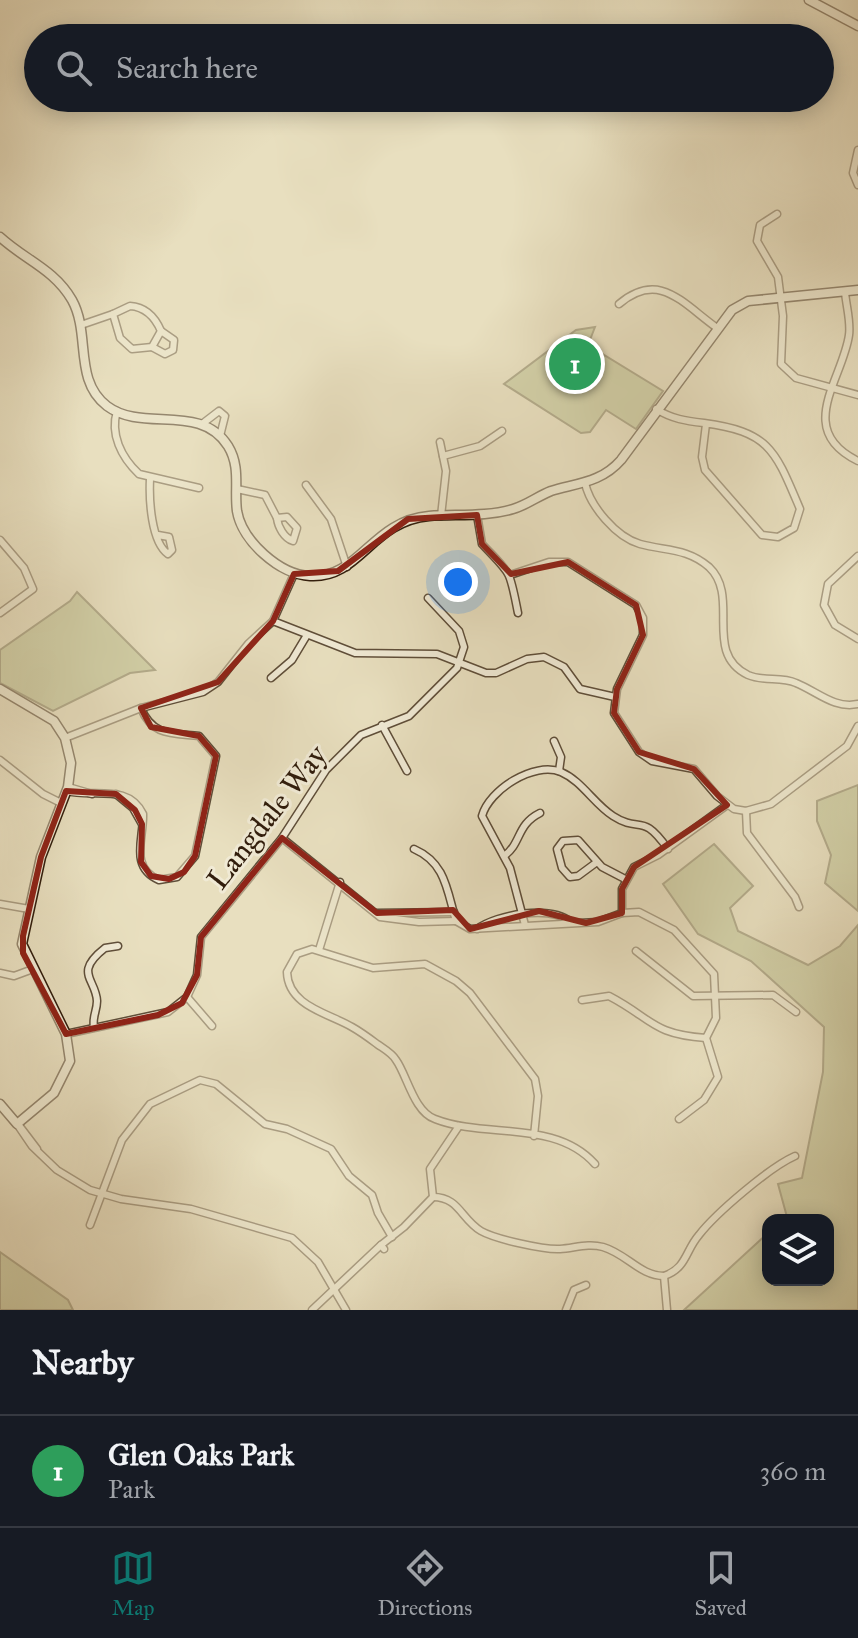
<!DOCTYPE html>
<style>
body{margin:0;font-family:"IM FELL Great Primer",serif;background:#242831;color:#f1f3f6}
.controls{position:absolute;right:24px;bottom:24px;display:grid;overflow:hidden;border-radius:16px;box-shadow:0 4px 20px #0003}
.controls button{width:72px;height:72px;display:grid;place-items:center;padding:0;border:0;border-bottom:2px solid #363941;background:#171b24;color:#f1f3f6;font:40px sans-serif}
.you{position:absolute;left:458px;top:582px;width:28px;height:28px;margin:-20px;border:6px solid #fff;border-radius:50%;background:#1a73e8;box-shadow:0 0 0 12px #1a73e833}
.badge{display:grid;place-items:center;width:52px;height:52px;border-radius:50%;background:#0f766e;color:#fff;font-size:26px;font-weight:700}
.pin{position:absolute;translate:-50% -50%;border:4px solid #fff;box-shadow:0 2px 8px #0006}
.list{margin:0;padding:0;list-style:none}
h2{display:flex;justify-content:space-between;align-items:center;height:104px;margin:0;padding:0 32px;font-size:34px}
h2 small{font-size:26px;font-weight:400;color:#9ea1a6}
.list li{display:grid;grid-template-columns:52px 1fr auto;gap:24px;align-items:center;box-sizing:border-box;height:112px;padding:0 32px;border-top:2px solid #363941}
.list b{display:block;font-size:30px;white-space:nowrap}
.list p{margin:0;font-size:26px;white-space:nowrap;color:#9ea1a6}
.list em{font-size:26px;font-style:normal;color:#9ea1a6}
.icon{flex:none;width:44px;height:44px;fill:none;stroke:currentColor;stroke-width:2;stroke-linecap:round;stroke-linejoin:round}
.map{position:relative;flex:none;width:858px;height:1310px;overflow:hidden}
.search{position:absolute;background:#171b24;box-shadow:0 4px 20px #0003;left:24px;right:24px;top:24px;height:88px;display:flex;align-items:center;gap:20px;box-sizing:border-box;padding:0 28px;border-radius:44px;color:#9ea1a6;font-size:30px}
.sheet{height:216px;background:#171b24}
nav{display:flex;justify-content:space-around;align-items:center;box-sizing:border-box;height:112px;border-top:2px solid #363941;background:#171b24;font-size:22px;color:#9ea1a6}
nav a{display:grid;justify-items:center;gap:4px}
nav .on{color:#0f766e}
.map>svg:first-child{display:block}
.green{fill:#bac18f;stroke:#766f4e;stroke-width:2}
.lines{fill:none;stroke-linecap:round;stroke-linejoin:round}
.street-casing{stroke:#5f4e39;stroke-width:9}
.secondary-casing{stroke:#311d0c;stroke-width:11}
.street{stroke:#f0ead5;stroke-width:6}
.secondary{stroke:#f0ead5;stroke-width:8}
.marked{fill:none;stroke:#8f2418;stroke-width:6;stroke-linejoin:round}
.labels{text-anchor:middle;stroke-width:6;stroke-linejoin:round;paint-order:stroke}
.street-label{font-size:30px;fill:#311d0c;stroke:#f0ead5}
</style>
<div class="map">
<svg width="858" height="1310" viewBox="0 0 858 1310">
<rect width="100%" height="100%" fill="#e8dfbf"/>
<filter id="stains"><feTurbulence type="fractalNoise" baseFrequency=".0025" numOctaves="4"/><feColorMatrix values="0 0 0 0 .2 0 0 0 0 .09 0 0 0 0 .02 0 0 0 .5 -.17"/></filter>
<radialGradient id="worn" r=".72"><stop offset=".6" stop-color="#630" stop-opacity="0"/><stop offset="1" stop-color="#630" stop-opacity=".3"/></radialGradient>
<g class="green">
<path d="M595 327 588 345 663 391 636 429 606 410 590 432 581 433 504 384 576 330Z"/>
<path d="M77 592 155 670 130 673 53 711 0 683V650L70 601Z"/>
<path d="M858 785V911L825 883 831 855 817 821V801Z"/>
<path d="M714 844 753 886 730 908 738 931 808 965 840 946 858 925V1310H684L768 1233V1280H828V1220H784L787 1217 778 1184 802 1178 823 1072 824 1027 751 961 698 934 663 884Z"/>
<path d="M0 1252 68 1300 73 1310H0Z"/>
</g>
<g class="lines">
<defs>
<g id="street">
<path d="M858 150 853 173 858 185"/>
<path d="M777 214 760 225 757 241 778 277 783 316 781 364 796 378 858 395"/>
<path d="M845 292C846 305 851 322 849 335 843 379 794 430 858 461"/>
<path d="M619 304C659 270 682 303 717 328"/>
<path d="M130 306C146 307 155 317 161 331L152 347 132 349 120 338 113 314Z"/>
<path d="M81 325 113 314"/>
<path d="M152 347 165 354 173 350 174 340 161 331"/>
<path d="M656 409C672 419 686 421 704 423 770 432 775 450 800 509L794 528 778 537 762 535 705 470 702 457 706 424"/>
<path d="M117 411C110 434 121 457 139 474L199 488"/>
<path d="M202 424 219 411 225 416 220 436"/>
<path d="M440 442 446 471 441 516"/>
<path d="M443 456 480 446 502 431"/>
<path d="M150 479C149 499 151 542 168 554L172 550 169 537 158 535"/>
<path d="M585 483C590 506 616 537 640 544 666 551 687 548 709 567 741 597 702 653 748 675 764 682 781 676 796 683 818 692 834 709 858 704"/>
<path d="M306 485 331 519 347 567"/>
<path d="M237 489 265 495 277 518"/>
<path d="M477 515 482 544C512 576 509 568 518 613"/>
<path d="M287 517 297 528 293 541C284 538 278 527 277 518Z"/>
<path d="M0 540 24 568 33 589 0 613"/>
<path d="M858 556 828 584 824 605 835 625 858 639"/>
<path d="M510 575 549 562H568L636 605 643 618V635L617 689 614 713 639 752 652 761 694 769 717 796 734 809 746 811 771 804 847 746 858 726"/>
<path d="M273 621 355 653 437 654 486 673H496L527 659 544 657 564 667 580 689 615 697"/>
<path d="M271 678 292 660 307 635"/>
<path d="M382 725 407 771"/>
<path d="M65 738 141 708 203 692 218 682 248 644 273 621 294 574"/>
<path d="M554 741 561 757 559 771"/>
<path d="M0 760 43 794 61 803"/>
<path d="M68 787 92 794"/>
<path d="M66 791C94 798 128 783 143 814 144 838 129 867 159 880L177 877 195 856 216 756 199 736C172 733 152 736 141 708"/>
<path d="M116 794 133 808 142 824"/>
<path d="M746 811 747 833 795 897 799 907"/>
<path d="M282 838 380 917 419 922 456 921"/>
<path d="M414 849C446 863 447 891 456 921L470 929 598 922 622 913 639 912 674 930 714 974 716 1018 706 1038C651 1034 653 1019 609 996L582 1000"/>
<path d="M504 856C522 843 516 825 540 813"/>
<path d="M597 862 578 876 570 877 562 868 557 849 563 841 578 840 602 867 625 879"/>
<path d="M0 904 29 909"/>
<path d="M377 913 454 912"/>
<path d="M622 913V889L634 867 658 855 727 805"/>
<path d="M525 925 510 868 482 816C489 790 534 761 561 772 582 781 594 804 613 816 641 834 641 811 668 849"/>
<path d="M477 929C498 914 550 905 571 922"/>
<path d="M319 950 340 882"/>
<path d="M636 951 693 996 773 995 796 1012"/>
<path d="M0 973 14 976 33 969"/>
<path d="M187 997 212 1026"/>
<path d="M94 1027C92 1017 97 1011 97 1001 96 979 73 973 105 948L118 946"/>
<path d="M66 1034 168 1012 187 997 197 975 201 937 282 838 326 770 361 735 409 716 457 668 464 647 459 631 428 598"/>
<path d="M679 1119 704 1100 718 1077 706 1038"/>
<path d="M17 1124 32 1146 57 1170 90 1190 121 1199 191 1209 292 1238 318 1262 346 1310"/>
<path d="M18 1124 37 1149"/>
<path d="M534 1136 538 1096 535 1079 470 993 456 981 425 964 373 968 312 949 297 954 287 972C288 1006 328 1013 352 1027 361 1032 369 1038 377 1044 384 1049 392 1053 396 1060 407 1075 414 1112 435 1119 486 1139 555 1119 595 1164"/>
<path d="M433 1197C459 1197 461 1219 481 1231 495 1239 544 1250 560 1249 575 1248 588 1243 603 1247 627 1254 640 1276 664 1276 687 1268 685 1251 699 1235 716 1213 770 1167 795 1156"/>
<path d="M90 1225 122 1140 150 1104 200 1080 216 1084 265 1124 287 1129 331 1149 349 1176 372 1195 378 1213 392 1237"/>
<path d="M381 1245 404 1227 433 1197 430 1169 459 1126"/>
<path d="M664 1276 667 1310"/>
<path d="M312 1310 381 1245 384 1249"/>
<path d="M566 1310 574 1290 586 1285"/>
</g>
<g id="secondary">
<path d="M809 0 858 26"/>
<path d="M0 237C25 260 54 269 72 300 91 334 73 380 107 406 143 433 200 402 228 446 241 467 234 489 237 511 242 541 280 575 310 576 360 579 371 521 429 516 457 514 486 517 513 509 527 505 538 496 551 491 578 483 602 482 621 460L732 310 748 301 858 290"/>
<path d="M0 689 54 721 65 738 71 763 68 787 41 857 22 944 66 1034 70 1061 54 1093 17 1124 0 1104"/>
</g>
</defs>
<use href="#street" class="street-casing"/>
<use href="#secondary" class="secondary-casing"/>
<use href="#street" class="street"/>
<use href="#secondary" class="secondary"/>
</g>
<path d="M0 0H858V1310H0ZM477 515 482 544 511 574 568 562 636 605 643 635 617 689 614 713 639 752 694 769 727 805 634 867 622 889V913L586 923 539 911 470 929 453 910 377 913 282 838 201 937 197 975 182 1003 158 1015 66 1034 23 953V936L41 857 66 791 116 794 135 810 142 824 141 862 151 876 169 879 184 872 195 856 216 756 199 736 151 727 141 708 218 682 273 621 294 574 338 571 408 519Z" fill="#e8dfbf" fill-opacity=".55" fill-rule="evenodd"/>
<path class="marked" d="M477 515 482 544 511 574 568 562 636 605 643 635 617 689 614 713 639 752 694 769 727 805 634 867 622 889V913L586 923 539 911 470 929 453 910 377 913 282 838 201 937 197 975 182 1003 158 1015 66 1034 23 953V936L41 857 66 791 116 794 135 810 142 824 141 862 151 876 169 879 184 872 195 856 216 756 199 736 151 727 141 708 218 682 273 621 294 574 338 571 408 519Z"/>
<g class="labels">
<g class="street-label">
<text transform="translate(267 817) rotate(-52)" y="10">Langdale Way</text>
</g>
</g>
<rect width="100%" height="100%" filter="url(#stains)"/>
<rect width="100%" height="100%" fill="url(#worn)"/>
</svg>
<div class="controls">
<button><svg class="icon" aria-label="layers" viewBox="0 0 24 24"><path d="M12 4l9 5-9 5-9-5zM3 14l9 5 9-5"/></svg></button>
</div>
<div class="you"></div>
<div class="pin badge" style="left:575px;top:364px;background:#2e9e5b">1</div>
<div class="search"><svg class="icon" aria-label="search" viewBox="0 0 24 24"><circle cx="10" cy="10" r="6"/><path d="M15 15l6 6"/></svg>Search here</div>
</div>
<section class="sheet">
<h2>Nearby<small></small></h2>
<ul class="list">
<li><span class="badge" style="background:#2e9e5b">1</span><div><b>Glen Oaks Park</b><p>Park</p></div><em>360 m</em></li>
</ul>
</section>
<nav>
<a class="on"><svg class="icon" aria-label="map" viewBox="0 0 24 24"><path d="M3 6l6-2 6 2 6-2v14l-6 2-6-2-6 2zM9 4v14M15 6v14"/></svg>Map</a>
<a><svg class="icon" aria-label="directions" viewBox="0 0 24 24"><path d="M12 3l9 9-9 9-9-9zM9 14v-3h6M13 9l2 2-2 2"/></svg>Directions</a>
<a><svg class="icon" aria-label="saved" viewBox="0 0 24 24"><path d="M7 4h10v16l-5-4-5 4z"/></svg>Saved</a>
</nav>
